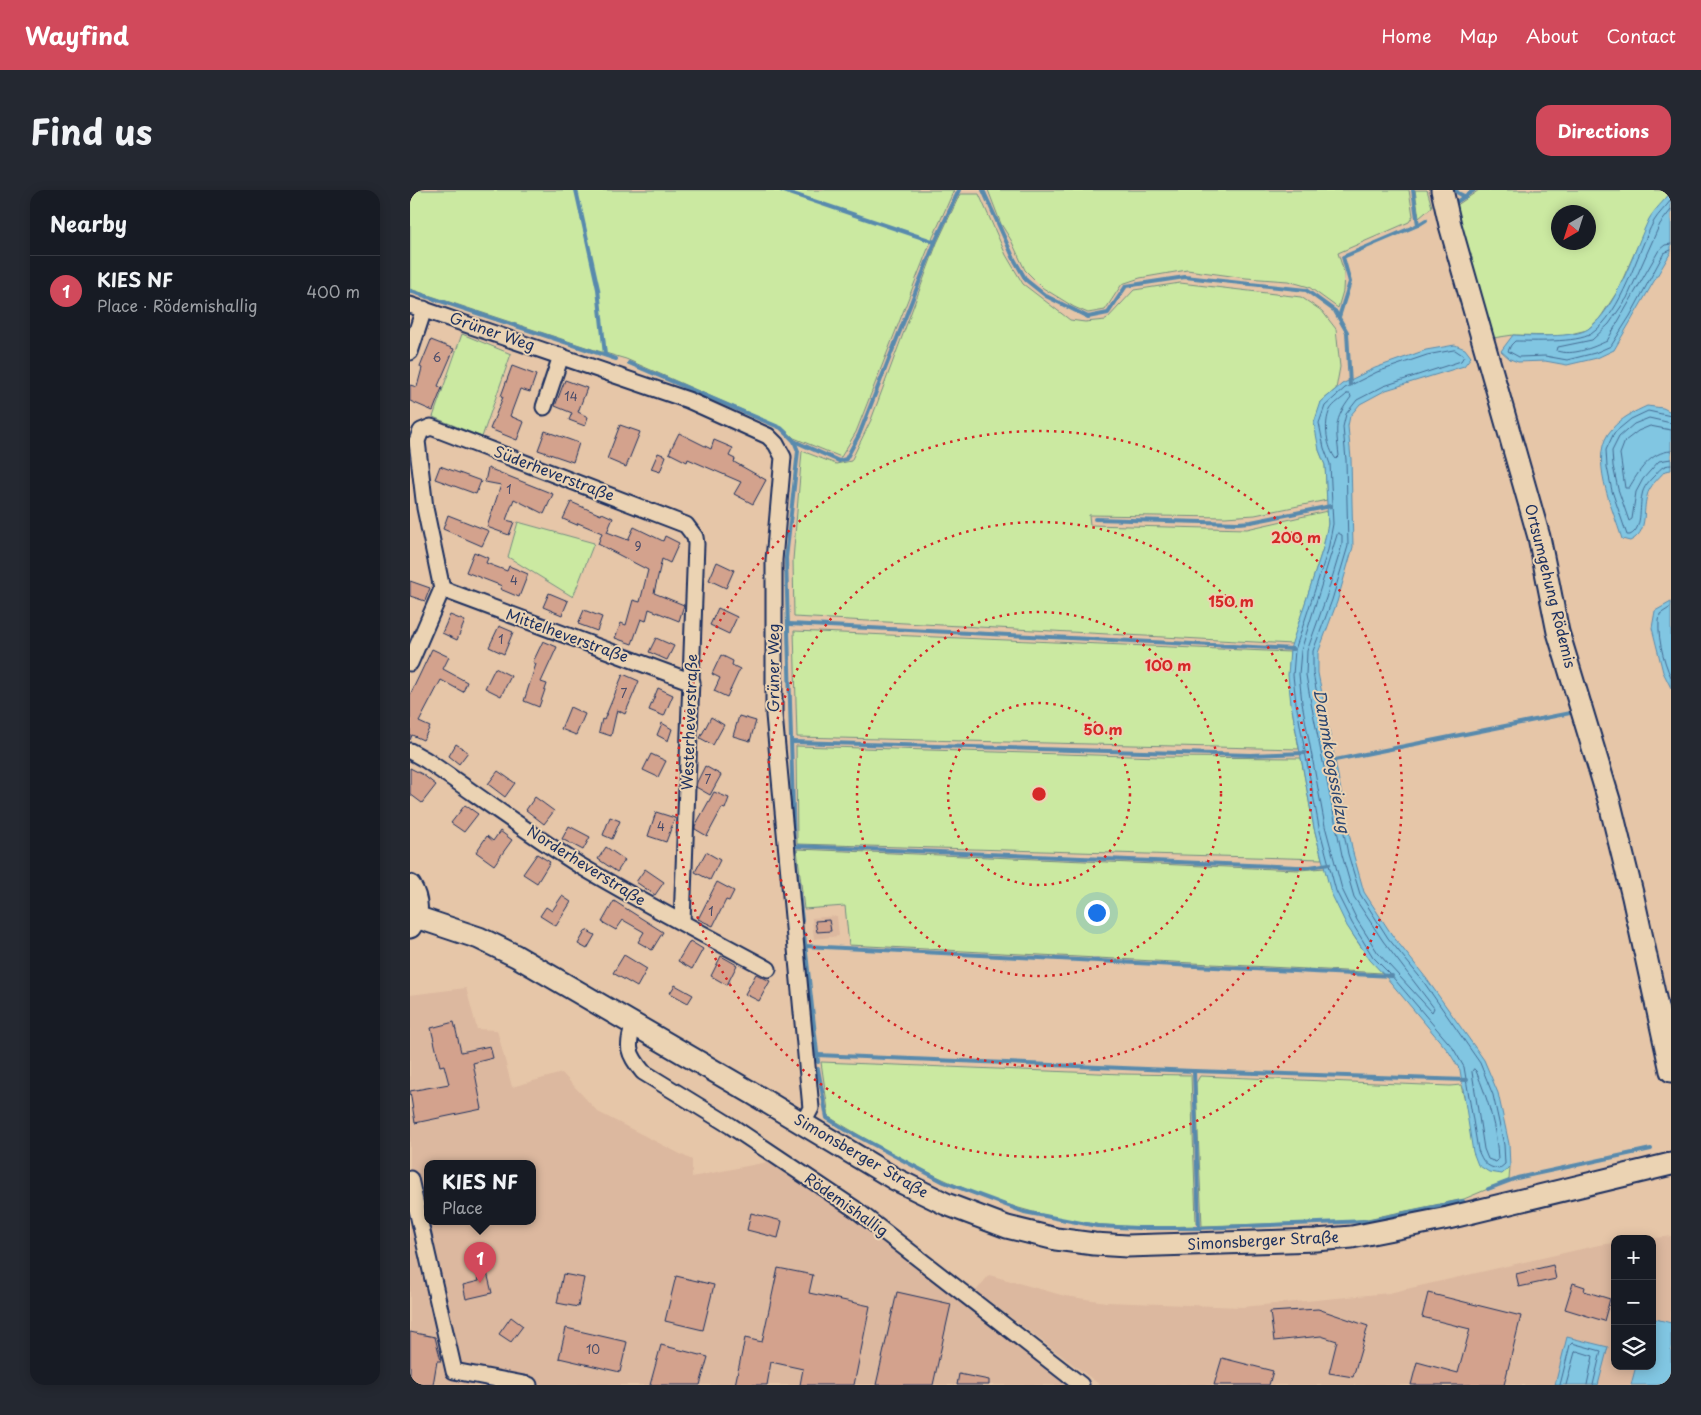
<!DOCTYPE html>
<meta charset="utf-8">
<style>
body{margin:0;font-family:"Playpen Sans",sans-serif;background:#242831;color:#f1f3f6}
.controls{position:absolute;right:15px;bottom:15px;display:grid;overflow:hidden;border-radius:10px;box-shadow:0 2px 12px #0003}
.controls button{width:45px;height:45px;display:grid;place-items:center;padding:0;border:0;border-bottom:1px solid #363941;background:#171b24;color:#f1f3f6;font:25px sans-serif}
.compass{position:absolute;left:1141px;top:15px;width:45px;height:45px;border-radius:50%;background:#171b24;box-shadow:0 2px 12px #0003;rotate:219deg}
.you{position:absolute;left:686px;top:722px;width:18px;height:18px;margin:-12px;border:4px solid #fff;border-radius:50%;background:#1a73e8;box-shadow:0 0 0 8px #1a73e833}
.badge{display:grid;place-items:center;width:32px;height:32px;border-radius:50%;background:#d1495b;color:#fff;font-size:16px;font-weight:700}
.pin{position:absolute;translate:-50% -41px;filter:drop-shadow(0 1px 2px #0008)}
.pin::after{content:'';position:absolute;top:26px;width:18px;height:15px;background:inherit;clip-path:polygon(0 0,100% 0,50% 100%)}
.popup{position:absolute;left:14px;top:970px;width:112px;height:65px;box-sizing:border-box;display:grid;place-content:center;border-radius:10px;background:#171b24;filter:drop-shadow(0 1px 4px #0005);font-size:16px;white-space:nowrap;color:#9ea1a6}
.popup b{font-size:19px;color:#f1f3f6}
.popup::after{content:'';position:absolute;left:50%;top:100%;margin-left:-10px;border:10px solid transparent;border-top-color:#171b24}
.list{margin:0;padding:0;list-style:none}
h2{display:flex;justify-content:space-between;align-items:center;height:65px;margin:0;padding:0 20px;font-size:21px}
h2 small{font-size:16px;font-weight:400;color:#9ea1a6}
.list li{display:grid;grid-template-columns:32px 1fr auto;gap:15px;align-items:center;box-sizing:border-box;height:70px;padding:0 20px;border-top:1px solid #363941}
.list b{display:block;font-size:19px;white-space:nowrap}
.list p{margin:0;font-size:16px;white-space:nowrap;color:#9ea1a6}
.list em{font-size:16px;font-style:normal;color:#9ea1a6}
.icon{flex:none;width:28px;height:28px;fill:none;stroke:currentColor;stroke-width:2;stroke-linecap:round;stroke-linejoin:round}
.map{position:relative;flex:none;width:1261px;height:1195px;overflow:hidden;border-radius:15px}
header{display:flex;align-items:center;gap:30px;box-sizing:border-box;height:70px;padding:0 25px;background:#d1495b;color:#fff}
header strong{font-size:24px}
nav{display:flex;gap:28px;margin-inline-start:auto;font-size:18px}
.intro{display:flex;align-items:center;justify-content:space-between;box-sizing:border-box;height:120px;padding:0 30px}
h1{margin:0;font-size:35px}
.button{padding:12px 22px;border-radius:15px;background:#d1495b;color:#fff;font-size:18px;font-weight:700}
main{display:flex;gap:30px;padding:0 30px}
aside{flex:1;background:#171b24;border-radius:15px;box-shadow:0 2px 12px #0003}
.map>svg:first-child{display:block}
.built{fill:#dcb89f;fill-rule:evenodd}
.green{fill:#cbe9a1;stroke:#738c80;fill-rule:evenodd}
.water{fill:#81c6e2;stroke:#588aad}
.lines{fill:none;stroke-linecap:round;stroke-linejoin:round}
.shore{stroke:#446b93;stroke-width:1}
.stream{stroke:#588aad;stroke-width:4}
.building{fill:#d3a28d;stroke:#1b2f5e}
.minor-casing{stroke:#1b2f5e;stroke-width:19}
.secondary-casing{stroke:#1b2f5e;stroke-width:25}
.minor{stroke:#ebd3b3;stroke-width:15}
.secondary{stroke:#ebd3b3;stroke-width:21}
.ring{fill:none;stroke:#d62828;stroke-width:2.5;stroke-dasharray:2.5 5}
.labels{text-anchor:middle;stroke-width:4;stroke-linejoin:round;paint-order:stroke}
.number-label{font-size:12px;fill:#494c6a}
.street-label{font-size:15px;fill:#1b2f5e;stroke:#ebd3b3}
.water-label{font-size:16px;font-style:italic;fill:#2a4672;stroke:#ebd3b3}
.centre{fill:#d62828;stroke:#ebd3b3;stroke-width:2.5}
.ring-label{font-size:15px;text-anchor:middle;font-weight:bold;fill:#d62828;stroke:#ebd3b3;stroke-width:4;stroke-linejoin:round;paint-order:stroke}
</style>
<header>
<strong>Wayfind</strong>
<nav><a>Home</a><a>Map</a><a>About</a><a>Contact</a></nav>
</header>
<div class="intro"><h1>Find us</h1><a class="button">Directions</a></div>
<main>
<aside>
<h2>Nearby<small></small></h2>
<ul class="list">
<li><span class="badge">1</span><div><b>KIES NF</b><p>Place · Rödemishallig</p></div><em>400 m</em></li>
</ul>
</aside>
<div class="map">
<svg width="1261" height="1195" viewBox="0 0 1261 1195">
<rect width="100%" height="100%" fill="#e6c6a8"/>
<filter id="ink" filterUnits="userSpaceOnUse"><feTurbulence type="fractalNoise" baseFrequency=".02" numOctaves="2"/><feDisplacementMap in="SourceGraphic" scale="10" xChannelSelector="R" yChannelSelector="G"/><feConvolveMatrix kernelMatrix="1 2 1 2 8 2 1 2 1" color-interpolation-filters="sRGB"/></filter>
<g filter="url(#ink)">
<g class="built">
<path d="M427 726 429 746 404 749 402 728Z"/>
<path d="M56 798 67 839 87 840 102 897 152 883 188 922 282 970V987L367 970 448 1025 659 1195H0V805ZM18 974H122V1032H18Z"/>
<path d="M1261 1046V1195H690L566 1101 579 1085 655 1106 696 1112 832 1117 979 1103 1189 1055 1205 1053V1176H1242V1049H1238Z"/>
</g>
<g class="green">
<path d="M0 0H544L519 56 446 242 431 267 384 248 373 238 216 169 185 160 0 99Z"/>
<path d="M578 0H999L1003 26 999 32 928 63 934 82 933 101 928 118 899 97 878 91 836 88 777 80 730 88 712 94 695 120 678 123 664 117 633 98 615 80 601 50 591 34Z"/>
<path d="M1005 0H1017L1022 17 1009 28Z"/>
<path d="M1069 0H1261V2L1240 28 1207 102 1190 128 1177 140 1152 146 1103 145 1076 149 1040 20ZM1148 22H1178V52H1148Z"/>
<path d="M550 4H569L596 65 613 94 660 130 675 132 696 130 724 100 770 93 891 107 912 121 926 139 930 177 926 199 911 212 909 260 915 275 917 310 845 325 815 327 679 325 680 335 837 339 917 321 918 334 913 358 882 454 384 427 383 370 392 261 426 274 441 271 461 230 527 53Z"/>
<path d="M52 144 101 164 72 247 23 227Z"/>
<path d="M108 332 184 353 163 407 98 367Z"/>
<path d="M384 441 880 462C877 496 883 526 889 559L387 547Z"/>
<path d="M386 556 751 567 891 568 904 638 912 669 387 654Z"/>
<path d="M387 659 889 680 915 678C925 717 944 754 973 783L439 755 435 716 394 719Z"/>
<path d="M411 872 712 884 781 885 786 1033 783 1036C748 1037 712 1038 677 1033 583 1020 499 976 419 927Z"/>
<path d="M790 886 1040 896 1051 895 1056 916 1091 984 1100 977 1099 990 1054 1009 957 1029 942 1031 792 1036 786 893Z"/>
</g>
<g class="water">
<path d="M1261 2V62L1204 160 1187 168 1157 175 1135 171 1108 172 1100 169 1091 161 1103 145C1119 146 1165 148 1178 139 1207 119 1224 60 1239 29 1244 20 1254 11 1261 2Z"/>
<path d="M1045 155 1055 159 1061 167 1054 176 976 200 950 214 940 226 938 236 941 269 943 357 927 412 908 463V483L943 663 954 702 982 745 1016 788 1074 870 1088 903 1099 954 1100 977 1092 984 1079 982 1068 975 1063 962 1050 880 1039 862 976 787 960 770 937 736 921 703 904 638 881 514 878 485 880 459 913 358 918 334 915 275 909 260 904 233 911 212 932 194 965 178 1016 160Z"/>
<path d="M1237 216 1253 218 1261 222V280L1255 281C1249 288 1239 296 1237 306 1232 322 1239 342 1220 351L1212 349C1203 319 1177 265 1202 239 1211 228 1224 222 1237 216Z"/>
<path d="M1261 412V498L1253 482 1242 438 1245 421Z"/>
<path d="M1246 1129 1261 1133V1195H1221L1226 1176H1242V1133Z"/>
<path d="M1157 1147 1198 1157 1188 1195H1145Z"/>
</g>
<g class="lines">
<g class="shore">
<path d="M1261 10C1256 17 1248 24 1244 31 1226 64 1213 122 1181 144 1167 153 1122 151 1105 151L1101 155 1098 161 1109 167 1135 166 1157 170 1185 163 1201 156 1220 126 1254 63 1261 60"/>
<path d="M1261 20 1250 34 1217 108 1199 134 1182 150 1148 157 1147 161C1163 166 1182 158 1197 151L1249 60 1255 55 1261 54"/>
<path d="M1045 160 1054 166 1051 171 974 196 947 210 936 224 933 237 936 270 938 356 922 410 903 461V483L938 664 950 704 978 748 1013 791 1070 873 1083 905 1094 955 1095 974 1089 979C1076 977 1073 972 1068 960L1054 877 1043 858 980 784 963 767 942 733 926 701 909 637 886 513 883 485 885 460 918 360 923 334 920 274 914 258 909 233 915 216 935 198 967 182 1017 165Z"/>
<path d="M937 204H940L941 207C923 231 926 237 929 266L926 269C917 258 913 234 920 220 923 214 932 209 937 204Z"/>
<path d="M1261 226 1238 221 1221 229 1204 243 1196 260 1197 277 1202 301 1217 345H1220C1233 339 1229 317 1232 305 1233 297 1240 290 1245 285 1250 279 1253 275 1261 275"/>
<path d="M1261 233 1239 228 1224 234 1209 247 1202 261 1203 276 1208 299 1219 331 1222 329 1226 302 1233 289 1249 271 1261 269"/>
<path d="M1261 240 1240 236 1228 241 1215 251 1210 264 1215 298H1219C1229 281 1240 262 1261 261"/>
<path d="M928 343 932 345V355L916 408 897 461 896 485 901 513 932 665 944 707 973 751 1024 818 1022 822 968 763 947 730 932 699 915 636 892 513 889 484 891 461Z"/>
<path d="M1261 417 1250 424C1246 442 1253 471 1261 487"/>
<path d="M1064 879 1066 881C1078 909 1087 939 1088 970L1086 972 1078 969 1074 959 1062 882Z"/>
<path d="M1150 1195 1160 1155 1162 1153 1191 1161 1183 1195"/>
<path d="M1156 1195 1165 1162 1167 1161 1183 1166 1177 1195"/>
</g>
<g class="stream">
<path d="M166 0 188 99 195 165"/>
<path d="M371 0 525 52"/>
<path d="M573 0 604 69 616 90 636 106 678 127 698 123 716 96 775 87 896 100 925 121 937 142 940 195"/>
<path d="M1046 0 1048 3 1056 7"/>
<path d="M1048 11 1064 0"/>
<path d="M1008 35 1016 30"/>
<path d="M0 101 206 169"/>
<path d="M929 127 940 92 933 67 1008 35 1003 0"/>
<path d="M219 173 371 238 384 251 388 261 376 368 384 656 392 731"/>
<path d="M384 251 429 271 436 269 449 245 525 52 549 0"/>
<path d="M685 329 828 333 841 332 921 316"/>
<path d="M379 434 883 459"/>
<path d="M382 552 840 565 895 563"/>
<path d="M920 571 1160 523"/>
<path d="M384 656 887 677H900L919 674"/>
<path d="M394 744 408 872"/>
<path d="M395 756 982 786"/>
<path d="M407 865 784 881 1057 890"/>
<path d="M408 879 417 928 436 940 534 992 614 1022 687 1036 728 1038H789L957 1031 1053 1011"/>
<path d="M784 881 789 1038"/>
<path d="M1078 999 1107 988 1241 959"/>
</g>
</g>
<g class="building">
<path d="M21 150 44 159 28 196 32 198 23 221 0 211V195L7 197 12 178 10 177Z"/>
<path d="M102 176 126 185 120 202 110 199 100 226 114 232 107 250 80 239 93 207 91 206Z"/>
<path d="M155 190 177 198 168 222 178 227 175 236 159 230 162 223 145 216Z"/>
<path d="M210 235 230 242 216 277 197 269Z"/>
<path d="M135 241 169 253 163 272 128 260Z"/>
<path d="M269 243 301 259 304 250 323 258 319 266 325 269 324 272 356 290 343 314 324 304 331 292 278 269 277 272 259 263Z"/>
<path d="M248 263 256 266 250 282 241 279Z"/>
<path d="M30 276 71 291 66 304 25 289Z"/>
<path d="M78 278 143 304 134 324 104 309 96 330 104 332 99 345 77 337 91 295 75 292Z"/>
<path d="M161 312 191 325 192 323 203 328 197 342 218 350 224 337 253 351 255 346 269 353 260 373 252 369 244 403 274 415 269 431 239 419 236 431 231 429 222 454 205 448 211 433 216 435 223 410 230 412 238 380 188 354 192 343 168 333 167 335 153 329Z"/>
<path d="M38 325 79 341 72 356 33 339Z"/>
<path d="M64 362 78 368 76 373 97 381 99 376 118 384 109 407 90 399 92 396 56 382Z"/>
<path d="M307 372 324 380 316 398 299 390Z"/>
<path d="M0 391 20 398 15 411 0 406Z"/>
<path d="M139 403 158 411 152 425 133 417Z"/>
<path d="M308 418 327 427 319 444 300 435Z"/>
<path d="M174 420 192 427 187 441 168 434Z"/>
<path d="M40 425 55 431 47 450 32 443Z"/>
<path d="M89 436 103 442 94 464 79 457Z"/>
<path d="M246 448 264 456 257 470 239 462Z"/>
<path d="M133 451 147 457 131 492 137 494 129 517 114 511 126 474 123 472Z"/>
<path d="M22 459 39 467 33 479 57 492 53 502 31 490 9 532 20 537 13 550 2 545 0 550V505Z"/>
<path d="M311 465 323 471 322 475 330 479 317 507 304 501 310 488 302 484Z"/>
<path d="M85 478 101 486 91 506 75 498Z"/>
<path d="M213 484 229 491 215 524 207 520 201 546 189 542 192 529 194 530Z"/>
<path d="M248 498 263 505 254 526 239 520Z"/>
<path d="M160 517 175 524 166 545 151 539Z"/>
<path d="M329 526 346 531 340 551 323 546Z"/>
<path d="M301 527 314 535 303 555 290 548Z"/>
<path d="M252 533 262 539 258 551 247 545Z"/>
<path d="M46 554 58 562 49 574 39 566Z"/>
<path d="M241 564 256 571 248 587 233 580Z"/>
<path d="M295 576 311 585 300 605 286 597 287 592Z"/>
<path d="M0 578 12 584 26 595 12 613 0 604Z"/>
<path d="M88 581 105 593 95 607 78 594Z"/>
<path d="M304 602 319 608 315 619 312 618 297 646 285 639V636Z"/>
<path d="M125 607 144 621 134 634 116 620Z"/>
<path d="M55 615 68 624 54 642 41 633Z"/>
<path d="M246 622 265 628 256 652 238 646Z"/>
<path d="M200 627 210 631 202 649 193 645Z"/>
<path d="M159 636 180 647 173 660 152 649Z"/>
<path d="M90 641 102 650 84 675 66 662 77 646 83 651Z"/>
<path d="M196 657 215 670 207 682 188 669Z"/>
<path d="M296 662 310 670 300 690 285 682Z"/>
<path d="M127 664 140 672 127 693 113 684Z"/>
<path d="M235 679 254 692 245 705 226 692Z"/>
<path d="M307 692 324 701 319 711 316 710 303 736 288 729Z"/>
<path d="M152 706 161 712 146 736 130 726 136 717 142 721Z"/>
<path d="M204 711 253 742 242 760 228 752 234 742 213 730 206 740 192 732Z"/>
<path d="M419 730 421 741 407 742 405 731Z"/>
<path d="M176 740 185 745 177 759 168 754Z"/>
<path d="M280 751 293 759 282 779 268 771Z"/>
<path d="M214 765 237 779 227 797 203 783Z"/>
<path d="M311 766 327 775 317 795 301 786Z"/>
<path d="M346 784 360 791 349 811 335 804Z"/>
<path d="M265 795 283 805 278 813 260 803Z"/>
<path d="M44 832 51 862 80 856 83 868 63 873 72 919 5 933 0 901 39 894 34 875 30 876 21 838Z"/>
<path d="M341 1023 372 1031 368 1048 337 1040Z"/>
<path d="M75 1074 82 1103 56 1109 53 1095 69 1091 65 1076Z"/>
<path d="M1143 1075 1146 1089 1109 1097 1106 1084Z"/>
<path d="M368 1078 403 1085 399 1103 460 1116 444 1195H390L393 1179 361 1172 357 1195H325L335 1148 352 1152Z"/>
<path d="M153 1084 174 1088 168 1117 147 1113Z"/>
<path d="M266 1086 304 1095 293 1140 255 1131Z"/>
<path d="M1163 1093 1175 1097 1174 1101 1200 1109 1194 1131 1155 1119Z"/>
<path d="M487 1102 541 1114 523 1195H466Z"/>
<path d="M1018 1103 1111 1126 1094 1195H1001L1007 1172 1048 1183 1060 1139 1012 1127Z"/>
<path d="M908 1119 958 1136 943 1187 919 1183 927 1151 911 1146 864 1151 860 1122Z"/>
<path d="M101 1127 113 1136 101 1152 89 1144Z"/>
<path d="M156 1138 217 1152 210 1182 149 1168Z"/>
<path d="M0 1142 25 1147 31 1171H27L23 1195H0Z"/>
<path d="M251 1155 298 1167 290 1195H240Z"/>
<path d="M812 1168 863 1181 859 1195H804Z"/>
<path d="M549 1184 579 1190V1195H547Z"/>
</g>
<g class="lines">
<defs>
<g id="minor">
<path d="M0 115 278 210 358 246 366 254 373 267 364 370V525L401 918 393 933"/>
<path d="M0 162 14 119"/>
<path d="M134 217 151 166"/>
<path d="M32 399 282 492"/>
<path d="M0 473 32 399 15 318 7 251 11 241 21 237 276 335 285 347 286 354 272 732"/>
<path d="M0 561 16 570C67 605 117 642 169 675 231 712 295 745 358 779"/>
<path d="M224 834C216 857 218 864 233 882L321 936 445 1019 671 1195"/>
<path d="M0 989 44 1181 119 1195"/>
</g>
<g id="secondary">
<path d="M1032 0 1040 35 1129 347 1148 442 1199 610 1223 707 1261 881"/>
<path d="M0 696C7 708 10 725 0 737"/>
<path d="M6 727 69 748 106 766 342 903 485 989 536 1014 597 1037 646 1049 684 1054 717 1056 906 1050 942 1047 1038 1028 1261 974"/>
</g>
</defs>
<use href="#minor" class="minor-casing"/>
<use href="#secondary" class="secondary-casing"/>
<use href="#minor" class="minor"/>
<use href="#secondary" class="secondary"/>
</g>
</g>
<g class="ring">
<circle cx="629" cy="604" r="91"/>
<circle cx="629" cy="604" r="182"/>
<circle cx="629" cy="604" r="272"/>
<circle cx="629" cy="604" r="363"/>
</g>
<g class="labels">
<g class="number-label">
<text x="27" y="172">6</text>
<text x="161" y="211">14</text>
<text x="99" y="304">1</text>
<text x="228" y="361">9</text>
<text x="104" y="395">4</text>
<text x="91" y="454">1</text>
<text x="214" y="508">7</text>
<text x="298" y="594">7</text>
<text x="251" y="641">4</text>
<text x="301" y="726">1</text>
<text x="183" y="1164">10</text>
</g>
<g class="street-label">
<text transform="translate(82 142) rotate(19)" y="5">Grüner Weg</text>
<text transform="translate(144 284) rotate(21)" y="5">Süderheverstraße</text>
<text transform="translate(1140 396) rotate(76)" y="5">Ortsumgehung Rödemis</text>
<text transform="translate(157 446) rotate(20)" y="5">Mittelheverstraße</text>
<text transform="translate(364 478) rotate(-90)" y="5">Grüner Weg</text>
<text transform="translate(280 532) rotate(-88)" y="5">Westerheverstraße</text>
<text transform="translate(176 676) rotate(32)" y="5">Norderheverstraße</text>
<text transform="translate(451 966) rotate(30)" y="5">Simonsberger Straße</text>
<text transform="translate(436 1015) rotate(35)" y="5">Rödemishallig</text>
<text transform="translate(853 1051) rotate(-3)" y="5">Simonsberger Straße</text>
</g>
<g class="water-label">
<text transform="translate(922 571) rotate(80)" y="6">Dammkoogssielzug</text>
</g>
</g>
<circle cx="629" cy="604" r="8" class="centre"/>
<g class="ring-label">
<text x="886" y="353">200 m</text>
<text x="821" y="417">150 m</text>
<text x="758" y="481">100 m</text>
<text x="693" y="545">50 m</text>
</g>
</svg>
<div class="controls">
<button>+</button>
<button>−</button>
<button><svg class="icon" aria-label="layers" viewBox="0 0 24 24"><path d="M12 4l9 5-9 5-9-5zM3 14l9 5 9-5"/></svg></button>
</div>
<svg class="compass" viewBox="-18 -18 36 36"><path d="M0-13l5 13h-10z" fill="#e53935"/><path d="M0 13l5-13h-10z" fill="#9ea1a6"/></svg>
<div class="you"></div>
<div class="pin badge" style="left:70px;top:1093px">1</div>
<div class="popup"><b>KIES NF</b>Place</div>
</div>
</main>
